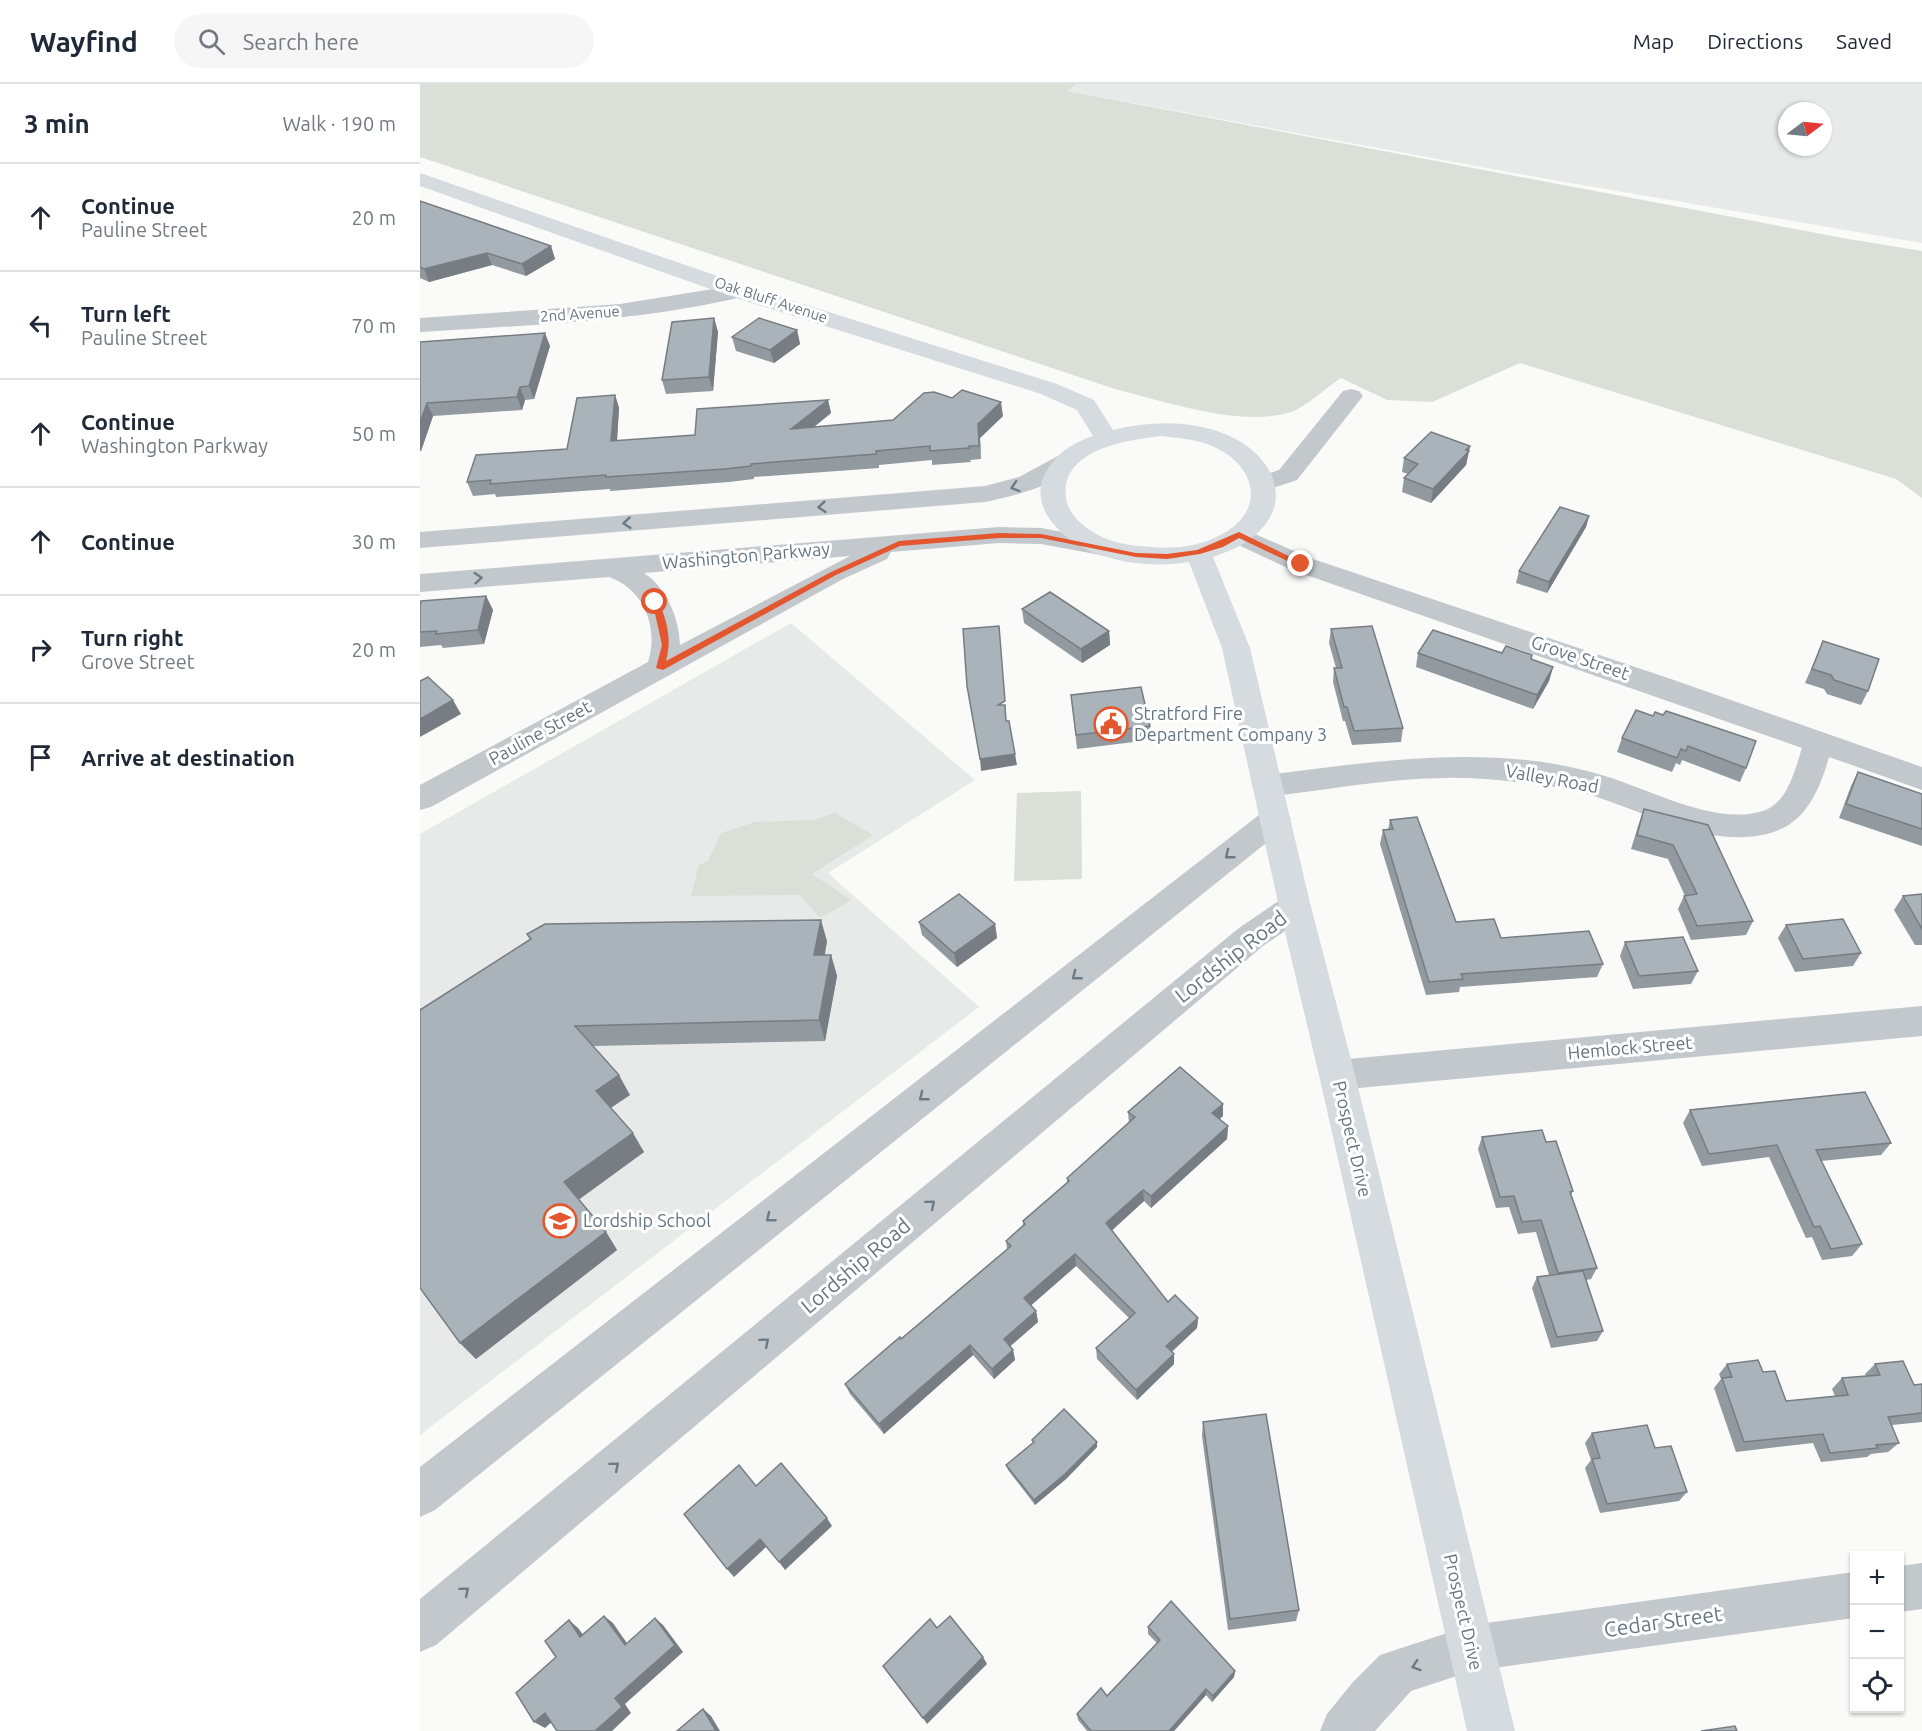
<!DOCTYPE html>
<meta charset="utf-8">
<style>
body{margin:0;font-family:Ubuntu,sans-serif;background:#f6f6f7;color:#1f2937}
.controls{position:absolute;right:18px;bottom:18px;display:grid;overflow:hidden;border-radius:0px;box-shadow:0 2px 4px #0004}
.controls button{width:54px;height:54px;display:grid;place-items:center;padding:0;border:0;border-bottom:2px solid #e0e1e3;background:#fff;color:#1f2937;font:30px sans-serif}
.compass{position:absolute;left:1358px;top:18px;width:54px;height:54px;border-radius:50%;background:#fff;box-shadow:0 2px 4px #0004;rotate:74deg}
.stop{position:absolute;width:18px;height:18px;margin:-14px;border:4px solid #e4572e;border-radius:50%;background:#fff}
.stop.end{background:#e4572e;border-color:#fff;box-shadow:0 2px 6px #0008}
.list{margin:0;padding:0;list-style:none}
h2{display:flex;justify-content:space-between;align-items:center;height:78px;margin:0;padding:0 24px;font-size:26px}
h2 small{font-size:20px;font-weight:400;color:#747a83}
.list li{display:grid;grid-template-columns:39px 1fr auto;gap:18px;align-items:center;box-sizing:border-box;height:108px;padding:0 24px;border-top:2px solid #e0e1e3}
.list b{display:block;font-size:22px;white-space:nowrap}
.list p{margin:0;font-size:20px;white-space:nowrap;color:#747a83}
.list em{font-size:20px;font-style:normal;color:#747a83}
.icon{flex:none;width:33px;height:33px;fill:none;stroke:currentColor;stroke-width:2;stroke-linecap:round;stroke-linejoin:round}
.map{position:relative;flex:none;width:1502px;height:1647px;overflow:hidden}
header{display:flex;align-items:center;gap:36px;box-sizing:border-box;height:84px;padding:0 30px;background:#fff;border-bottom:2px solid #e0e1e3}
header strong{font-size:28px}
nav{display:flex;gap:33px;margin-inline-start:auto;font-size:21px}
.search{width:420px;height:54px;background:#f6f6f7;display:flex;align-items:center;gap:15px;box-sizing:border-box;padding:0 21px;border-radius:33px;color:#747a83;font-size:22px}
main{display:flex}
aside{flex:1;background:#fff}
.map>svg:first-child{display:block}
.built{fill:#e8e9e9;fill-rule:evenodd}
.green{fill:#dadfd7}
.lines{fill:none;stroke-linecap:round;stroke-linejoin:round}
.street{fill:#c3c8cc;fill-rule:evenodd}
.secondary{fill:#d6dbdf;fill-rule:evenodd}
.wall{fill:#929a9f}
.shaded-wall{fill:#777d82}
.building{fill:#aab3b9;stroke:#777d82;stroke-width:1.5}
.oneway{stroke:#6a7a87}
.route{fill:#e4572e}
.labels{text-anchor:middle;stroke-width:6;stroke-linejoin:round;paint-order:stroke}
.far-street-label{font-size:15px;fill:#657683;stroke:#fff}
.street-label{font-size:18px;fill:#657683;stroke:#fff}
.poi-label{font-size:18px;fill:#657683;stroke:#fff;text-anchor:start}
.near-street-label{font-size:21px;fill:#657683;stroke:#fff}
</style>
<header>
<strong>Wayfind</strong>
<div class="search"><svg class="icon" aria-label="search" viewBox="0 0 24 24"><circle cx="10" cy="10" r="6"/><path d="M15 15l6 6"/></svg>Search here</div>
<nav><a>Map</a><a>Directions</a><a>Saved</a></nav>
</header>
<main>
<aside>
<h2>3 min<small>Walk · 190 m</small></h2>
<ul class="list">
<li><svg class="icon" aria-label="ahead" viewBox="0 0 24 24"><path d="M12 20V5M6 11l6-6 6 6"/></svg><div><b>Continue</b><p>Pauline Street</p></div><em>20 m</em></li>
<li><svg class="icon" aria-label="left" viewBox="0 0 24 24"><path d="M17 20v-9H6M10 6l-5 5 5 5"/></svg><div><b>Turn left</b><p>Pauline Street</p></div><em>70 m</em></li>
<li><svg class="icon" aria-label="ahead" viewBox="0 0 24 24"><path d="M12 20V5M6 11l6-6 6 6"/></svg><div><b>Continue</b><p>Washington Parkway</p></div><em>50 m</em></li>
<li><svg class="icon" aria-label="ahead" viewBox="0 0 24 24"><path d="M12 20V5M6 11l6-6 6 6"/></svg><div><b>Continue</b></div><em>30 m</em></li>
<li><svg class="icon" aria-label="right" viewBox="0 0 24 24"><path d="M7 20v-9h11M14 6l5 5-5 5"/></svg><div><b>Turn right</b><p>Grove Street</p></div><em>20 m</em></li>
<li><svg class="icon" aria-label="arrive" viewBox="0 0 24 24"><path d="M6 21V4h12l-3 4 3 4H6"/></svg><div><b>Arrive at destination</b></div></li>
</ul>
</aside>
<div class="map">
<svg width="1502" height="1647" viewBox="0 0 1502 1647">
<rect width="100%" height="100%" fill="#fafaf8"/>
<g class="built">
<path d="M656 0H1502V159L1127 95 647 7ZM1367 27H1403V63H1367Z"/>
<path d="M371 539 555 696 408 789 559 923 0 1351V750Z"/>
</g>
<g class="green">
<path d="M0 0H656L647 7 1428 155 1502 167V414L1476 395 1100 279 1012 318 967 316 921 294C907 303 886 323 871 328 822 344 748 318 698 306L0 73Z"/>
<path d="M661 707 662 795 594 797 597 709Z"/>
<path d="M415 729 453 751 392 790 431 816 400 834 380 811 271 812 279 781 288 777 301 749 335 738 394 736Z"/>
</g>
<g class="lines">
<g class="street">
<path d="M318 201 326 202 329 207 326 212C219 238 109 241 0 248V234L200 220Z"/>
<path d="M931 305 939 307 943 312 877 396 844 407 835 404 831 399 835 394 859 386 923 307Z"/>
<path d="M647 370 656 372 659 377C643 401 592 412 565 418L0 464V448L565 402 599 393 638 372Z"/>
<path d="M579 443 621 444 686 456 695 458 699 464 695 470 686 472 621 460 579 459 471 468 467 475 423 495 11 723 0 726V701L228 578C239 544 224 505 189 493L0 508V490ZM430 472 260 561C259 534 247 504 224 489Z"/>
<path d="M819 443 890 474 1251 595 1502 683V706L1409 673C1399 708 1385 741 1347 750 1275 767 1206 713 1136 703 1099 698 1061 693 1023 694 964 695 905 706 847 713L836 710 832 702 836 694 847 691C959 677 1075 658 1185 692 1231 706 1296 742 1343 727 1368 719 1375 685 1382 664L872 486 810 457 806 451 810 445Z"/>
<path d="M855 723 866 727 871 735 866 743 15 1426 0 1433V1383L844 727Z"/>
<path d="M875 810 887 814 891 823 887 832 843 862 16 1561 0 1568V1515L819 844 863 814Z"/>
<path d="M1502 922V952L917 1006 904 1002 899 991 904 980 917 976Z"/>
<path d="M1502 1479V1525L1480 1528V1482Z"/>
<path d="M1434 1488V1534L1052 1587 991 1607 955 1647H900L907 1630 933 1598 960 1571 1052 1541Z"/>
</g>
<path class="secondary" d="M0 89 326 202 637 300 674 316 693 346C731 337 769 336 805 350 853 369 878 420 830 455 819 464 806 468 793 473L830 564 891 823 935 991 1095 1647H1047L899 991 859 823 802 564 769 478C721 486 654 475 627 431 619 418 618 401 626 388 637 369 652 359 673 352L657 326 621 310 310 212 0 102ZM742 352C757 354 773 355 787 360 839 379 849 431 794 454 775 463 752 465 731 463 714 462 698 460 682 453 666 445 649 433 646 414 640 365 707 356 742 352Z"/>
</g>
<g class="wall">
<path d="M0 117 131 162 135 175 106 192 72 181 9 198 0 194Z"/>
<path d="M294 234 298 248 293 307 246 310 242 296Z"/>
<path d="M377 246 380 260 354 279 316 267 312 253Z"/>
<path d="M0 258 130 262 114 315 105 316 102 326 13 332 1 367H0Z"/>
<path d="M195 311 199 324 197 357 275 351 408 316 411 329 394 343 583 332 560 354 561 375 550 376 551 378 512 381V376L459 381V384L334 393V395L309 398 190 407V405L76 413 75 410 53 412 47 398 147 365Z"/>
<path d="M1050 362 1046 381 1011 419 982 408 984 394 988 390 982 388 984 374Z"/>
<path d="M1169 432 1166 443 1127 509 1096 499 1099 487Z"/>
<path d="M66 512 73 526 64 560 23 564 21 561 0 563V522Z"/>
<path d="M602 525 689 547 690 561 662 579 604 539Z"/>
<path d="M911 545 983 644 981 658 932 661 925 637H923L913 598 914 584H916L909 559Z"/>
<path d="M1403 557 1448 607 1441 621 1407 610 1404 605 1385 599Z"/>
<path d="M998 569H1082L1133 583 1129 597 1113 625 996 583Z"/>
<path d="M651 611 730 642V656L657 665Z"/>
<path d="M1216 626 1326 684 1320 698 1262 676 1260 681 1256 679 1252 688 1197 668 1202 654Z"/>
<path d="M1438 688 1502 710V762L1419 734 1431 702Z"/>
<path d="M1224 725 1333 837 1326 851 1271 856 1258 825 1264 812H1265L1248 775 1211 765 1219 739Z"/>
<path d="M970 736 1036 838 1081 854 1183 880 1177 893 1040 903 1039 908 1006 911 960 760 963 746H968Z"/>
<path d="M1502 810V861H1495L1474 826 1483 812Z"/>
<path d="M499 838 575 840 577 854 537 883 502 851Z"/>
<path d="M1366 841 1441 869 1433 882 1375 888 1358 854Z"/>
<path d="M107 850 407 857 405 871H411L417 892 405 957 173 962 210 1011 191 1024 224 1068 159 1115 186 1148 197 1166 56 1275 40 1259 110 856Z"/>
<path d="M1205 858 1278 887 1271 900 1213 905 1200 872Z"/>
<path d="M803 1020V1032L799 1035 808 1042 807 1055 731 1124 724 1117 692 1146 748 1218 778 1234 777 1244 752 1268 754 1270V1280L717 1316 677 1275 676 1264 709 1234 656 1182 611 1221 616 1227 618 1238 590 1262 593 1266 595 1276 574 1295 553 1271 464 1350 430 1310 425 1300 481 1255 587 1165 586 1157 603 1142V1137L647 1099V1094L709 1039 708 1028Z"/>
<path d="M1270 1026 1471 1059 1461 1071 1401 1077 1442 1160 1432 1172 1402 1176 1392 1153 1386 1154 1349 1073 1282 1082 1263 1039Z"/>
<path d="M1062 1053 1126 1058 1153 1107 1151 1111 1177 1184 1171 1195 1166 1196 1183 1247 1177 1257 1131 1264 1112 1204 1117 1193 1129 1191 1116 1148 1098 1150 1089 1123 1076 1124 1058 1065Z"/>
<path d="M1307 1280 1343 1288 1366 1317 1415 1312 1412 1305 1422 1294 1446 1292 1445 1290 1455 1280 1494 1301 1502 1300V1338L1472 1341 1479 1359 1468 1368 1451 1370 1447 1373 1401 1378 1393 1359 1316 1368 1294 1304 1301 1295 1299 1290Z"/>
<path d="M783 1338 879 1526 876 1537 808 1546 782 1352Z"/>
<path d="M1172 1349 1235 1364 1267 1408 1259 1417 1180 1429 1165 1384 1171 1376 1165 1359Z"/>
<path d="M612 1356 677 1363 646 1395 615 1421 588 1386 586 1381 613 1359Z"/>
<path d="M728 1543 815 1587 814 1593 792 1618 786 1611 754 1647H667L658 1636 657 1630 687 1612 737 1559 728 1550Z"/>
</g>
<g class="shaded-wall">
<path d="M131 162 135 175 106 192 102 180Z"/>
<path d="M67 169 72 181 9 198 4 185Z"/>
<path d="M294 234 298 248 293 307 289 293Z"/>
<path d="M377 246 380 260 354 279 350 266Z"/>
<path d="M125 249 130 262 114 315 109 302Z"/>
<path d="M100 303 105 316 102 326 97 313Z"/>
<path d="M195 311 199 324 196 371 191 357Z"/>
<path d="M408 316 411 329 374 359 371 345Z"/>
<path d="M581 318 583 332 560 354 561 375 558 340Z"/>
<path d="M7 319 13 332 1 367 0 365V339Z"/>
<path d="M1050 362 1046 381 1011 419 1013 405Z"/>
<path d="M1169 432 1166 443 1127 509 1129 498Z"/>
<path d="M66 512 73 526 64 560 58 546Z"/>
<path d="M689 547 690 561 662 579 661 565Z"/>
<path d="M1133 583 1129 597 1113 625 1117 611Z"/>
<path d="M33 616 41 630 0 653V635Z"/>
<path d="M595 670 597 681 561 687 560 675Z"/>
<path d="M401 836 407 857 400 892 394 871Z"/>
<path d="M575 840 577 854 537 883 534 869Z"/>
<path d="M411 871 417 892 405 957 399 936Z"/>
<path d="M199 991 210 1011 187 1026 176 1007Z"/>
<path d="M803 1020V1032L792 1042V1029Z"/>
<path d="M808 1042 807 1055 731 1124V1112Z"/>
<path d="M213 1049 224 1068 157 1117 144 1098Z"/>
<path d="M723 1106 724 1117 687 1151 686 1139Z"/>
<path d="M186 1148 197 1166 56 1275 40 1259Z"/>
<path d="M655 1170 656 1182 607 1225 604 1214Z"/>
<path d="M616 1227 618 1238 586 1266 584 1255Z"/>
<path d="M778 1234 777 1244 746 1272V1262Z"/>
<path d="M550 1261 553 1271 464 1350 459 1340Z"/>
<path d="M593 1266 595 1276 574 1295 572 1285Z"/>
<path d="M754 1270V1280L717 1316 716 1306Z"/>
<path d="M677 1358V1363L646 1395 615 1421 614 1416Z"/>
<path d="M407 1434 412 1442 365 1486 359 1478Z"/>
<path d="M340 1455 346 1463 314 1493 307 1485Z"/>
<path d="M184 1532 193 1539 213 1568 205 1561Z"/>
<path d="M235 1534 243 1541 263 1568 205 1620 211 1629 192 1647H175L195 1614Z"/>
<path d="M149 1536 158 1544 170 1560 160 1553Z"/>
<path d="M563 1573 567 1580 507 1640 503 1634Z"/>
<path d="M815 1587 814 1593 792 1618 793 1612Z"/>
<path d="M786 1605V1611L754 1647H749Z"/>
<path d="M283 1625 291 1632 300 1647H296Z"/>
<path d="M125 1629 135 1635 125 1644 114 1638Z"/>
</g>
<g class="building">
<path d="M0 117 131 162 102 180 67 169 4 185 0 183Z"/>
<path d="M294 234 289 293 242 296 252 238Z"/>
<path d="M339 234 377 246 350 266 312 253Z"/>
<path d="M125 249 109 302 100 303 97 313 7 319 0 339V258Z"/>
<path d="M542 306 581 318 558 340 559 362H549V364L510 367V362L456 367V370L331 380V382L305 385 186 393V391L70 400 71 396 47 398 56 371 147 365 157 314 195 311 191 357 275 351 277 325 408 316 371 345 473 336 504 309 514 308 532 314Z"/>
<path d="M1011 348 1050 362 1046 366 1049 367 1013 405 984 394 998 380 984 374Z"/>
<path d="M1140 423 1169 432 1129 498 1099 487Z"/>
<path d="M630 508 689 547 661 565 602 525Z"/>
<path d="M66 512 58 546 16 550 17 547 0 548V522L1 517Z"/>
<path d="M579 542 585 617 578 621H585L586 637H589L595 670 560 675 547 602 543 545Z"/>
<path d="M952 542 983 644 934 647 927 623H924L914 584H922L911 545Z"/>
<path d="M1013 546 1082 569 1086 562 1112 571 1111 575 1133 583 1117 611 998 569Z"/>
<path d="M1403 557 1459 575 1448 607 1414 596 1411 591 1392 585Z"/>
<path d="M8 593 33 616 0 635V597Z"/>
<path d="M721 603 730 642 656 651 651 611Z"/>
<path d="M1216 626 1233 632 1235 628 1243 631 1246 627 1336 657 1326 684 1268 662 1266 667 1261 665 1257 674 1202 654Z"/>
<path d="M1438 688 1502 710V745L1426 720Z"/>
<path d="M1224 725 1288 741 1333 837 1277 842 1264 812 1277 810 1253 761 1217 751Z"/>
<path d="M997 733 1036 838 1074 835 1081 854 1169 847 1183 880 1041 890 1043 895 1009 898 963 746 973 745 970 736Z"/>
<path d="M539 810 575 840 534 869 499 838Z"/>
<path d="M1502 810V845L1483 812Z"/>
<path d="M1423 835 1441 869 1383 875 1366 841Z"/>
<path d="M401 836 394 871H411L399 936 155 942 199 991 176 1007 213 1049 144 1098 186 1148 40 1259 0 1204V926L111 855 107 850 125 840Z"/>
<path d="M1263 853 1278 887 1219 892 1205 858Z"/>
<path d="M760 983 803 1020 792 1029 808 1042 731 1112 723 1106 686 1139 748 1218 755 1211 778 1234 746 1262 754 1270 716 1306 676 1264 715 1229 655 1170 604 1214 616 1227 584 1255 593 1266 572 1285 550 1261 459 1340 425 1300 480 1253 481 1255 591 1162 586 1157 605 1140 603 1137 649 1097 647 1094 715 1033 708 1028Z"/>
<path d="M1445 1008 1471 1059 1396 1066 1442 1160 1411 1165 1400 1142 1394 1143 1357 1061 1289 1070 1270 1026Z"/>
<path d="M1122 1046 1126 1058 1136 1057 1153 1107 1150 1108 1177 1184 1138 1189 1121 1136 1102 1138 1094 1112 1080 1113 1062 1053Z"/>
<path d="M1163 1187 1183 1247 1137 1253 1117 1193Z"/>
<path d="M1338 1276 1343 1288 1355 1287 1366 1317 1428 1311 1422 1294 1460 1291 1455 1280 1483 1277 1494 1301 1502 1300V1329L1468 1333 1479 1359 1456 1361 1458 1364 1410 1369 1403 1350 1324 1358 1302 1294 1312 1293 1307 1280Z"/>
<path d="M644 1325 677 1358 645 1390 614 1416 586 1381 614 1358 612 1356Z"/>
<path d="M846 1330 879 1526 810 1535 783 1338Z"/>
<path d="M1227 1341 1235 1364 1251 1362 1267 1408 1187 1420 1172 1375 1180 1374 1172 1349Z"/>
<path d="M361 1379 407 1434 359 1478 340 1455 307 1485 264 1430 319 1381 336 1402Z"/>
<path d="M751 1517 815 1587 793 1612 786 1605 749 1647H671L657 1630 681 1604 687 1612 740 1556 728 1543Z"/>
<path d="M184 1532 205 1561 235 1534 255 1561 195 1614 202 1623 175 1647H137L125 1629 114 1638 96 1609 136 1573 125 1557 149 1536 160 1553Z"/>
<path d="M530 1532 563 1573 503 1634 463 1582 510 1535 517 1544Z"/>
<path d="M283 1625 296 1647H257Z"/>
<path d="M1315 1642 1317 1647H1281Z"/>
</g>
<defs><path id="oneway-chevron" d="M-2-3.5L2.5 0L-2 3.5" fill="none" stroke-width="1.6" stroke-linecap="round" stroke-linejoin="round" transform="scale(1.5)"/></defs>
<g class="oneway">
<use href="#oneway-chevron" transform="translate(595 403) rotate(162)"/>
<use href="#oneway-chevron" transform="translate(402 423) rotate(175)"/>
<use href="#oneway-chevron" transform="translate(207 439) rotate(175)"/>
<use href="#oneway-chevron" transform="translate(58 494) rotate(-5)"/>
<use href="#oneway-chevron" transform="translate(809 771) rotate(142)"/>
<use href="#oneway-chevron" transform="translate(656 892) rotate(142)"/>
<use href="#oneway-chevron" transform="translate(503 1013) rotate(142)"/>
<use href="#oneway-chevron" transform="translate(511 1120) rotate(-40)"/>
<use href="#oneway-chevron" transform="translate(350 1134) rotate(142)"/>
<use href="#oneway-chevron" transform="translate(345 1258) rotate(-40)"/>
<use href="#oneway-chevron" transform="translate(195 1382) rotate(-40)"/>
<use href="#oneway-chevron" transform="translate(45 1507) rotate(-40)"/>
<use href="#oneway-chevron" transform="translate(996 1582) rotate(162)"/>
</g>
<path class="route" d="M819 448 885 480 878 482 819 454 803 463 780 470 747 475 716 473 621 454H579L480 462 416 491 243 586 236 584 242 561 232 516 239 518C247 538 252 555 246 577L411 488 479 457 579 449 621 450 716 469 747 470 777 466Z"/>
<defs>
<symbol id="civic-ring" viewBox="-11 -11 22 22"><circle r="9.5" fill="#fff" stroke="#e4572e" stroke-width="1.5"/><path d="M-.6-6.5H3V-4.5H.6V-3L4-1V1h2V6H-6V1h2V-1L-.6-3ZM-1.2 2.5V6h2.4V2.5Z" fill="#e4572e"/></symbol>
<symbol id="school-ring" viewBox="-11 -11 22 22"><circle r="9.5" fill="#fff" stroke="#e4572e" stroke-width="1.5"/><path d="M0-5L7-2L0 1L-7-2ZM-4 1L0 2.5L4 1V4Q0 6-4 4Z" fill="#e4572e"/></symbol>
</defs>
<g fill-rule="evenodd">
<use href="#civic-ring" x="672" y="621" width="38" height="38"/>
<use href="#school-ring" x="121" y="1118" width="38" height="38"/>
</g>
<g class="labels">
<g class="far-street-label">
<text transform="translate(351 216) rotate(18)" y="5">Oak Bluff Avenue</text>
<text transform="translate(160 230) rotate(-4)" y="5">2nd Avenue</text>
</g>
<g class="street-label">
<text transform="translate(326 472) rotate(-5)" y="6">Washington Parkway</text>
<text transform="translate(1160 574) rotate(19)" y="6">Grove Street</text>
<text transform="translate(120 649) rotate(-29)" y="6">Pauline Street</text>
<text transform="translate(1132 695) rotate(10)" y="6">Valley Road</text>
<text transform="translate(1210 964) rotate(-5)" y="6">Hemlock Street</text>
<text transform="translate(932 1055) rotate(77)" y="6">Prospect Drive</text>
<text transform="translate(1043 1528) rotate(77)" y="6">Prospect Drive</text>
</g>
<g class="poi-label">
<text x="714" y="636">Stratford Fire<tspan x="714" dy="21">Department Company 3</tspan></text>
<text x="163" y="1143">Lordship School</text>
</g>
<g class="near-street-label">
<text transform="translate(811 873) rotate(-38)" y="7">Lordship Road</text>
<text transform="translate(436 1182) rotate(-40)" y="7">Lordship Road</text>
<text transform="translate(1243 1538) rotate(-8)" y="7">Cedar Street</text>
</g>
</g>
</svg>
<div class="controls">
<button>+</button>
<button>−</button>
<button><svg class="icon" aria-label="locate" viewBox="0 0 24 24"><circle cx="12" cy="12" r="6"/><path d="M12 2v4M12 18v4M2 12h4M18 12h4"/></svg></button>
</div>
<svg class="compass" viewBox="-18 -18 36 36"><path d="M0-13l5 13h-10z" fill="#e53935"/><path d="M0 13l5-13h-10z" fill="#747a83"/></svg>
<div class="stop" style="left:235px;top:518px"></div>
<div class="stop end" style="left:881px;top:480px"></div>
</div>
</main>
